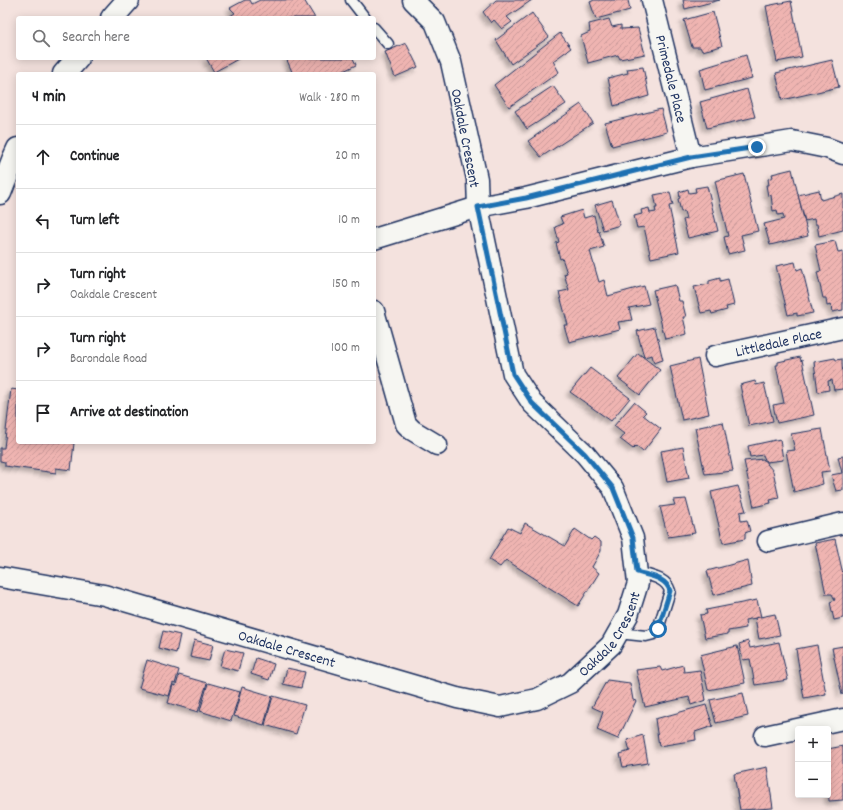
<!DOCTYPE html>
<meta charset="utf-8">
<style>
body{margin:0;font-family:Dekko,sans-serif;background:#f6f6f6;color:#202124}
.controls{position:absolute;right:12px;bottom:12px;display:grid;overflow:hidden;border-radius:4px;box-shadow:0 2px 10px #0003}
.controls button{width:36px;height:36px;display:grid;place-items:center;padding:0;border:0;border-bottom:1px solid #e0e0e0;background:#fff;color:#202124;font:20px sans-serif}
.stop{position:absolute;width:12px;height:12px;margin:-9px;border:3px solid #1f6fb2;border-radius:50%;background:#fff}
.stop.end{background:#1f6fb2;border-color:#fff;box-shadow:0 1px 4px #0008}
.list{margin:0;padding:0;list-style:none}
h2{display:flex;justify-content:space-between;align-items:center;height:52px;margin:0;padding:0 16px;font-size:17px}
h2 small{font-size:13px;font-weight:400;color:#757577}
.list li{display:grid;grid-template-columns:26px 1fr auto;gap:12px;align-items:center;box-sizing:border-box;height:64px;padding:0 16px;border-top:1px solid #e0e0e0}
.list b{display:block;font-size:15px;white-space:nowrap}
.list p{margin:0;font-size:13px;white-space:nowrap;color:#757577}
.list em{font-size:13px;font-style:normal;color:#757577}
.icon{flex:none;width:22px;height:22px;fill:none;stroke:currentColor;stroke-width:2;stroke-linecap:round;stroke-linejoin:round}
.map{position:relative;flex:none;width:843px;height:810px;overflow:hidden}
.search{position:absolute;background:#fff;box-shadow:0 2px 10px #0003;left:16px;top:16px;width:360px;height:44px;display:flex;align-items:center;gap:10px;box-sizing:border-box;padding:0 14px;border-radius:4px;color:#757577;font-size:15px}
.panel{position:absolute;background:#fff;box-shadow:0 2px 10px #0003;left:16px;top:72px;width:360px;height:372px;border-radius:4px}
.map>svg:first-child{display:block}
.building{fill:url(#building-hatch);stroke:#1b2f5e;filter:url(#shadow)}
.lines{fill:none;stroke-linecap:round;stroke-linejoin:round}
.lane-casing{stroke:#1b2f5e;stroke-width:13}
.street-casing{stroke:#1b2f5e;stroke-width:23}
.secondary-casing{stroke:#1b2f5e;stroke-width:25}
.lane{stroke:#f6f6f2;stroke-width:10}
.street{stroke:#f6f6f2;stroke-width:20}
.secondary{stroke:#f6f6f2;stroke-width:22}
.route{stroke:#1f6fb2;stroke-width:5}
.labels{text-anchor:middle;stroke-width:4;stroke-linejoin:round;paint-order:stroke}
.street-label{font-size:15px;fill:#1b2f5e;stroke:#f6f6f2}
</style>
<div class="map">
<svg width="843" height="810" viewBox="0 0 843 810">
<defs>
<pattern id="building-hatch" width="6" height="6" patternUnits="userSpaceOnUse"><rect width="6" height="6" fill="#efb4b1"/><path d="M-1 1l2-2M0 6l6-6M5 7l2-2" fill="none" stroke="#cc9b9b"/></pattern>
<filter id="shadow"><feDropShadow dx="-3.5" dy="3.5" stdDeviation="2" flood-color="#0004"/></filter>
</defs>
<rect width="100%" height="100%" fill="#f4e2de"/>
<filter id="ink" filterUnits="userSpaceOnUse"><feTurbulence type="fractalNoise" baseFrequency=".025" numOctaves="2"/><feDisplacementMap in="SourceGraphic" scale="8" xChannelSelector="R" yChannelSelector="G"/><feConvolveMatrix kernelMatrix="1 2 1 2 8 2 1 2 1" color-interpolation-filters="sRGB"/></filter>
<g filter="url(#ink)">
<g class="building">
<path d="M245 0H250L252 4 260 0H304L315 18H227L235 13 230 8Z"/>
<path d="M496 0H532L507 17 512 22 502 29 494 20 491 23 483 12Z"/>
<path d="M594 0H628L630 10 596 19 590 2Z"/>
<path d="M683 0H720L685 9Z"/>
<path d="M791 1 802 57 777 62 766 6Z"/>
<path d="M713 12 722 46 702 51 700 47H692L684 20Z"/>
<path d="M532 13 549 37 511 64 496 40Z"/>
<path d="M609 19 612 27 621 25V29L638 28 645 54 620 59 618 55 588 63 581 36 590 32 589 24Z"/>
<path d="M560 33 571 48 553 61 559 72 509 107 494 85Z"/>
<path d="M406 43 418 67 395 77 385 52Z"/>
<path d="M746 55 752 78 705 90 700 69Z"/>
<path d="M206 58H240L214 72Z"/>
<path d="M286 58H353L356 65 337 74H293Z"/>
<path d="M832 60 839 87 782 100 776 73Z"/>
<path d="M643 67 649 96 614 106 608 78 628 73 627 69Z"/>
<path d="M553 86 566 104 527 129 515 111Z"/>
<path d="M747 89 755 117 707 128 700 102Z"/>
<path d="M581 104 593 123 541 157 528 141Z"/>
<path d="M661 109 667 132 612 146 605 123Z"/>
<path d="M792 169 808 236 770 245 764 224 784 219 783 214 778 215 777 210 773 211 771 195 768 196 766 185H769L768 179 773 177 772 174Z"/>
<path d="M744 174 758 231 741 235 745 250 728 254 724 237 728 236 715 181Z"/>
<path d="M707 186 718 231 688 238 683 220 686 219 684 211 681 212 678 199 680 198 679 192 688 189 689 193 696 192 695 188Z"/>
<path d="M819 190 821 200 843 194V230L819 236 817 224H815L814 219 805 221 798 195Z"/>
<path d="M670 192 673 205 669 206 679 252 651 258 644 227 637 228 634 216 642 214 641 210 649 208 650 213 656 212 655 208H657L654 195Z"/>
<path d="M612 200 620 225 603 230 595 205Z"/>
<path d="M582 210 584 218 594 215 598 232 599 231 604 247 590 251 599 282 604 280 608 296 644 286 649 304 629 308 632 320 618 322 620 329 569 342 564 325H568L559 292 569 290 564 274 567 273 562 258 560 259 556 243 559 242 555 227 563 224 560 217Z"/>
<path d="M835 241 838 252 843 251V310L832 312 831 305 827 306 826 298H823L817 272 821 271 815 245Z"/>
<path d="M795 262 797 270 802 268 813 313 797 316V313L788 315 776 266Z"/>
<path d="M720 278V281L728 279 734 305 726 307 727 310 712 314 711 311 701 313 694 287 709 284V281Z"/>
<path d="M675 285 679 301H682L686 317H683L687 334 665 339 653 290Z"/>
<path d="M655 327 663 360 654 363 652 355 644 357 637 331Z"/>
<path d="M638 353 660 370 640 395 618 378Z"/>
<path d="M800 357 801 361 802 360 814 415 777 423 773 405 784 403 776 365H778V362Z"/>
<path d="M835 358 836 360 842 359 843 389 834 390 832 380 828 381 829 390 818 392 814 362Z"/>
<path d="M698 359 709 414 682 420 670 366Z"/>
<path d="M590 368 630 398 611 421 570 392Z"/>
<path d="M755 381 756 385 764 383 773 421 749 426 740 385Z"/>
<path d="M11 389 18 390V442H64L74 443 71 470 56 468V473L5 466V462L0 461V448H4Z"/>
<path d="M634 402 646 412 643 415 661 429 643 452 636 446 633 449 620 439 624 434 614 426Z"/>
<path d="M723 422 733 471 705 474 695 428Z"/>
<path d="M822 429 830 471 821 472 823 484 794 492 786 451 795 450 791 434Z"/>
<path d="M780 439 783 460 766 462 763 455 750 457 748 446Z"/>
<path d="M683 447 689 478 667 482 661 451Z"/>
<path d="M843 456V490L836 491 831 475 842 473 838 457Z"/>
<path d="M763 459 773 471 779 498 770 500 771 503 754 507 744 461Z"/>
<path d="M738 486 746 511 740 512 741 521 747 520 750 531 745 533V539L723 543 711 492Z"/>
<path d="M686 499 695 533 668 537 660 507 675 505 673 500Z"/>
<path d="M525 523 565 546 575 529 591 540 594 537 601 542V551L592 567 599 573 578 606 506 560 500 567 489 560 508 527 520 533Z"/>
<path d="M835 539 843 574V618L834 620 830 602 835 600 832 594H826L815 543Z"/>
<path d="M748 560 752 586 714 595 707 571Z"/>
<path d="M757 600 761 617 745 620 746 628 728 631V634L705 638 700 615 707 614 706 610Z"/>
<path d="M775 614 780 635 759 639 755 618Z"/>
<path d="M163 631 180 635 176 653 159 648Z"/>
<path d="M194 640 213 645 209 661 190 657Z"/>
<path d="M748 641 750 648 779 642 788 680 755 685 750 659 743 660 739 644Z"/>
<path d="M817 645 826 694 804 698 796 649Z"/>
<path d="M737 646 745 683 708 690 700 655Z"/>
<path d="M843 646V694L842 695 832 648Z"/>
<path d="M225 649 243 653 238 671 220 666Z"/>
<path d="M256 658 274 664 269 680 251 674Z"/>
<path d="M147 660 179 670 175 684 173 683 169 696 139 688Z"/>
<path d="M683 665 684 672 700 670 706 700 691 705 689 697 645 707 636 670 660 667 662 671Z"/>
<path d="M287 668 305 672 301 688 283 684Z"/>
<path d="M179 675 207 683 198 712 168 703 173 685 176 686Z"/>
<path d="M607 680 630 683 633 700 636 701 618 739 597 730 603 712 592 707Z"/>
<path d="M208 683 240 692 231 721 200 711Z"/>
<path d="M242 687 272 696 264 725 234 716Z"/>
<path d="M743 693 748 716 716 723 710 700Z"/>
<path d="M273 696 305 705 296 734 265 725Z"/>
<path d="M706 705 713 726 695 732 696 740 659 746 655 719Z"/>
<path d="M643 735 648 763 623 767 620 754 630 751 627 740Z"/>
<path d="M843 746V800L829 801 828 749Z"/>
<path d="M767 767 773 808 740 810 734 774Z"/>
</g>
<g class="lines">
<defs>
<g id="lane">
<path d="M351 0 365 18"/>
<path d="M374 28 388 44"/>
<path d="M618 633 646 636 654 634 658 629 670 591C666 577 649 576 637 572"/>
</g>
<g id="street">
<path id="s1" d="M652 0 691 157"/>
<path d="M374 239 478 207 526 198 691 157 792 141 827 148 843 154"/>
<path d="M374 311 406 424 412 430 437 445"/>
<path id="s2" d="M715 356 843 328"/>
<path d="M768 541 843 523"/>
<path id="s3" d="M0 577 104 595 457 698 500 707 537 699 570 683 611 645 628 615 638 583 633 538 613 488 585 454 532 403 513 374 478 207 477 179 451 62 435 22 413 0"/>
<path d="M765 736 843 719"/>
</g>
<g id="secondary">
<path d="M112 18 128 0"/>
<path d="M64 74 78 58"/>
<path d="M0 193 13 160 18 149"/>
</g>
</defs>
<use href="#lane" class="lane-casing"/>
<use href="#street" class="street-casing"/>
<use href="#secondary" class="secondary-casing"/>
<use href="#lane" class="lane"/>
<use href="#street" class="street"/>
<use href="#secondary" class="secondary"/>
</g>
</g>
<g class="lines" filter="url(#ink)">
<path class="route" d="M658 629 670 591C666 577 649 576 637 572L633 538 613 488 585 454 532 403 513 374 478 207 526 198 691 157 757 147"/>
</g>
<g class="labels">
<g class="street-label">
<text dy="5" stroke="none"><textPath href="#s1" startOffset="81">Primedale Place</textPath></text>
<text transform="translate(466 138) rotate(79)" y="5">Oakdale Crescent</text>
<text dy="5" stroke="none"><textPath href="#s2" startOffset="65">Littledale Place</textPath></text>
<text dy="5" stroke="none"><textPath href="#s3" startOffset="656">Oakdale Crescent</textPath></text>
<text dy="5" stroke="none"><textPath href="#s3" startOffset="296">Oakdale Crescent</textPath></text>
</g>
</g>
</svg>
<div class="controls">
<button>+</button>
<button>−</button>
</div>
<div class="stop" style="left:658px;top:629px"></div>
<div class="stop end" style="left:757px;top:147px"></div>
<div class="search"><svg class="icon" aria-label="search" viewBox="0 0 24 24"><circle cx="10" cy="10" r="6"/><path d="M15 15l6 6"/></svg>Search here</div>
<section class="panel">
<h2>4 min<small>Walk · 280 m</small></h2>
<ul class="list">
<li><svg class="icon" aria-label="ahead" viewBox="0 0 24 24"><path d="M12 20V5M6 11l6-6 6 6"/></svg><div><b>Continue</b></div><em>20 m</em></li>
<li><svg class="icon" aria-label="left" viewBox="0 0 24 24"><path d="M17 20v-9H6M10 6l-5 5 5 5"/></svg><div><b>Turn left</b></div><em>10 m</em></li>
<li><svg class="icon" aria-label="right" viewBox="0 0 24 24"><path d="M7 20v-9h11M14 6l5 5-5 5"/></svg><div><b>Turn right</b><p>Oakdale Crescent</p></div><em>150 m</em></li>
<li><svg class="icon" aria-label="right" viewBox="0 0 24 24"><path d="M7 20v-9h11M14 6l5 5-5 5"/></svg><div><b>Turn right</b><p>Barondale Road</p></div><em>100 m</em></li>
<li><svg class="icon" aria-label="arrive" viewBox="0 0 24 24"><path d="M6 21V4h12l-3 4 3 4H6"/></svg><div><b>Arrive at destination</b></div></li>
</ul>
</section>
</div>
